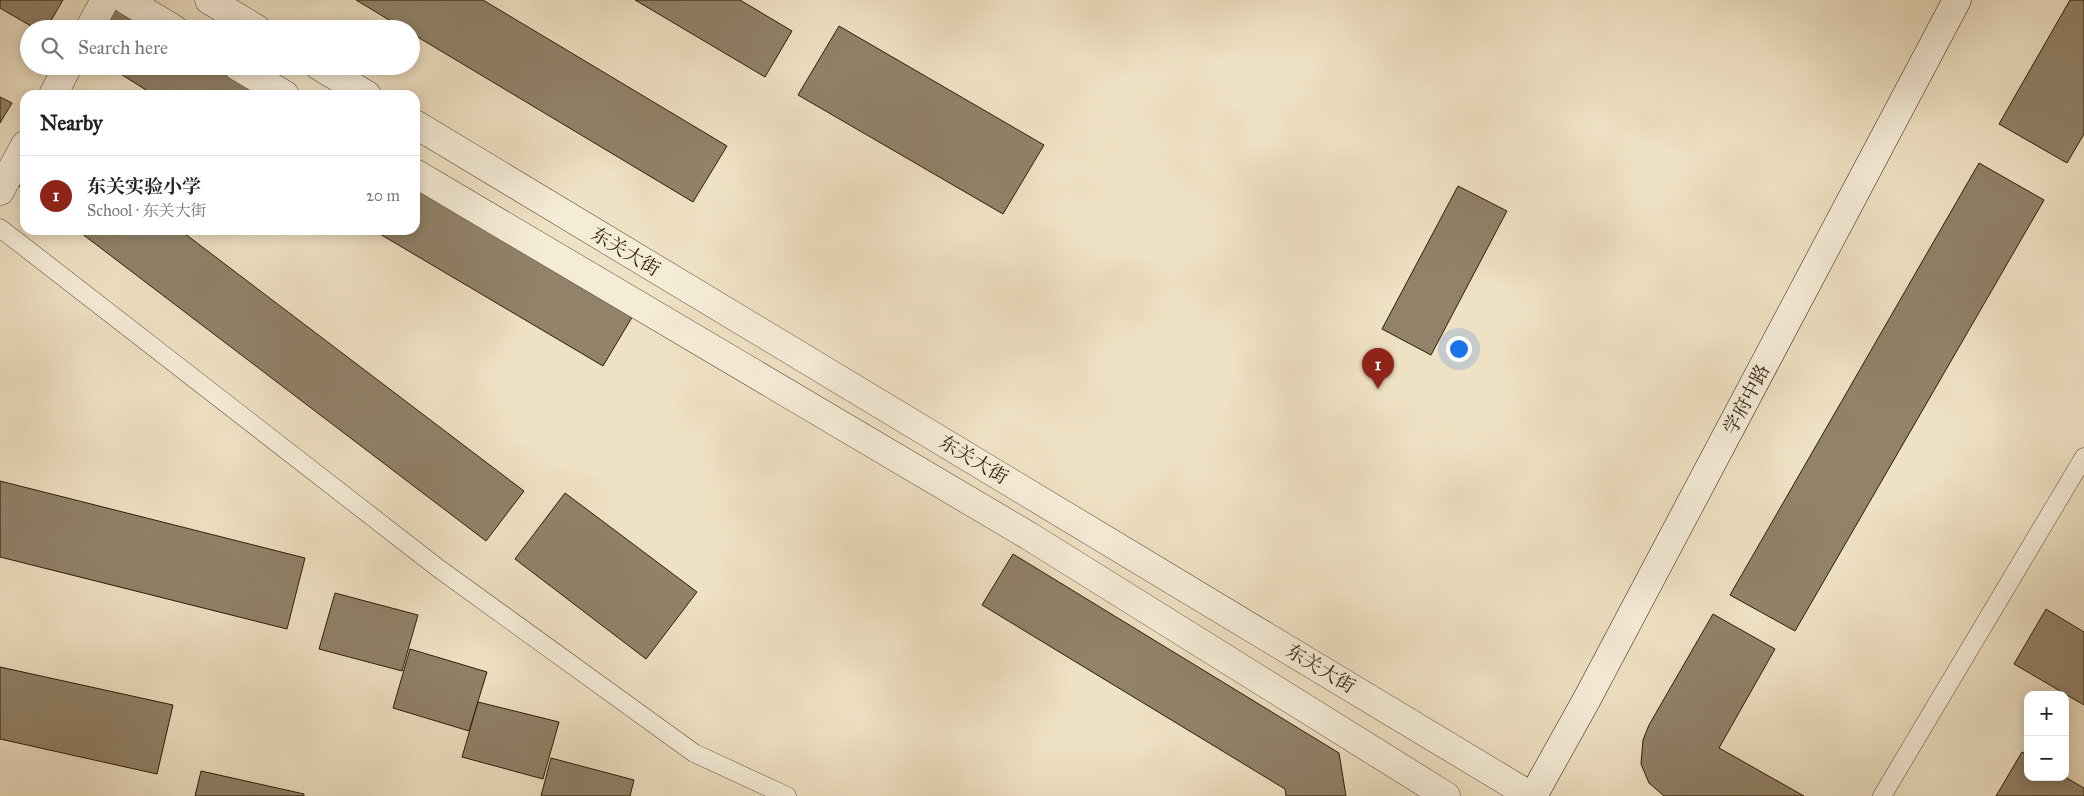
<!DOCTYPE html>
<meta charset="utf-8">
<style>
body{margin:0;font-family:"IM FELL Great Primer","Noto Serif SC",serif;background:#f6f6f6;color:#222}
.controls{position:absolute;right:15px;bottom:15px;display:grid;overflow:hidden;border-radius:10px;box-shadow:0 2px 12px #0003}
.controls button{width:45px;height:45px;display:grid;place-items:center;padding:0;border:0;border-bottom:1px solid #e0e0e0;background:#fff;color:#222;font:25px sans-serif}
.you{position:absolute;left:1458px;top:348px;width:18px;height:18px;margin:-12px;border:4px solid #fff;border-radius:50%;background:#1a73e8;box-shadow:0 0 0 8px #1a73e833}
.badge{display:grid;place-items:center;width:32px;height:32px;border-radius:50%;background:#8f2418;color:#fff;font-size:16px;font-weight:700}
.pin{position:absolute;translate:-50% -41px;filter:drop-shadow(0 1px 2px #0008)}
.pin::after{content:'';position:absolute;top:26px;width:18px;height:15px;background:inherit;clip-path:polygon(0 0,100% 0,50% 100%)}
.list{margin:0;padding:0;list-style:none}
h2{display:flex;justify-content:space-between;align-items:center;height:65px;margin:0;padding:0 20px;font-size:21px}
h2 small{font-size:16px;font-weight:400;color:#767676}
.list li{display:grid;grid-template-columns:32px 1fr auto;gap:15px;align-items:center;box-sizing:border-box;height:80px;padding:0 20px;border-top:1px solid #e0e0e0}
.list b{display:block;font-size:19px;white-space:nowrap}
.list p{margin:0;font-size:16px;white-space:nowrap;color:#767676}
.list em{font-size:16px;font-style:normal;color:#767676}
.icon{flex:none;width:28px;height:28px;fill:none;stroke:currentColor;stroke-width:2;stroke-linecap:round;stroke-linejoin:round}
.map{position:relative;flex:none;width:2084px;height:796px;overflow:hidden}
.search{position:absolute;background:#fff;box-shadow:0 2px 12px #0003;left:20px;top:20px;width:400px;height:55px;display:flex;align-items:center;gap:12px;box-sizing:border-box;padding:0 18px;border-radius:28px;color:#767676;font-size:19px}
.panel{position:absolute;background:#fff;box-shadow:0 2px 12px #0003;left:20px;top:90px;width:400px;height:145px;border-radius:15px}
.map>svg:first-child{display:block}
.building{fill:#918269;stroke:#2b1c07}
.lines{fill:none;stroke-linecap:round;stroke-linejoin:round}
.lane-casing{stroke:#5c4d36;stroke-width:19}
.street-casing{stroke:#5c4d36;stroke-width:29}
.secondary-casing{stroke:#2b1c07;stroke-width:29}
.lane{stroke:#f5ecd8;stroke-width:18}
.street{stroke:#f5ecd8;stroke-width:28}
.secondary{stroke:#f5ecd8;stroke-width:28}
.labels{text-anchor:middle;stroke-width:5;stroke-linejoin:round;paint-order:stroke}
.street-label{font-size:19px;fill:#2b1c07;stroke:#f5ecd8}
</style>
<div class="map">
<svg width="2084" height="796" viewBox="0 0 2084 796">
<rect width="100%" height="100%" fill="#efe1c3"/>
<filter id="stains"><feTurbulence type="fractalNoise" baseFrequency=".004" numOctaves="4"/><feColorMatrix values="0 0 0 0 .2 0 0 0 0 .09 0 0 0 0 .02 0 0 0 .5 -.17"/></filter>
<radialGradient id="worn" r=".72"><stop offset=".6" stop-color="#630" stop-opacity="0"/><stop offset="1" stop-color="#630" stop-opacity=".3"/></radialGradient>
<g class="building">
<path d="M0 0H63L46 29H36L0 8Z"/>
<path d="M356 0H483L727 146 693 202 411 33V29H404Z"/>
<path d="M635 0H740L792 31 765 77Z"/>
<path d="M2070 0H2084V134L2067 163 1999 124Z"/>
<path d="M117 4 157 29H101Z"/>
<path d="M839 26 1044 145 1003 214 798 95Z"/>
<path d="M108 66H217L263 95H154Z"/>
<path d="M0 97 12 103 0 123Z"/>
<path d="M1979 163 2044 200 1795 631 1730 595Z"/>
<path d="M25 171V191L15 183Z"/>
<path d="M415 185 634 314 603 366 373 230H415Z"/>
<path d="M1458 186 1507 211 1431 355 1382 329Z"/>
<path d="M77 230H180L524 491 486 541Z"/>
<path d="M0 481 305 558 287 629 0 557Z"/>
<path d="M565 493 697 592 646 659 515 559Z"/>
<path d="M1013 554 1339 753 1346 796H1286L1285 789 982 605Z"/>
<path d="M335 593 418 615 402 671 319 649Z"/>
<path d="M2046 609 2084 632V705L2014 664Z"/>
<path d="M1713 614 1775 649 1719 748 1804 796H1664L1649 783 1641 764 1643 740 1649 725Z"/>
<path d="M410 649 487 672 469 731 393 708Z"/>
<path d="M0 667 173 705 157 774 0 739Z"/>
<path d="M478 702 559 722 543 779 462 757Z"/>
<path d="M2022 752 2028 755V777H2065L2084 788V796H1996Z"/>
<path d="M551 758 634 780 630 796H541Z"/>
<path d="M201 771 304 794V796H195Z"/>
</g>
<g class="lines">
<defs>
<g id="lane">
<path d="M0 228 438 568 694 753 787 796"/>
<path d="M1882 796 2084 457"/>
</g>
<g id="street">
<path d="M126 0 174 29"/>
<path d="M209 0 257 29"/>
<path d="M89 29 105 0"/>
<path d="M237 66 285 95"/>
<path d="M319 66 367 95"/>
<path d="M53 95 68 66"/>
<path d="M415 124 1531 796"/>
<path d="M415 173 1029 536 1446 796"/>
<path d="M0 191 25 145"/>
</g>
<path id="secondary" d="M1533 796 1587 699 1957 0"/>
</defs>
<use href="#lane" class="lane-casing"/>
<use href="#street" class="street-casing"/>
<use href="#secondary" class="secondary-casing"/>
<use href="#lane" class="lane"/>
<use href="#street" class="street"/>
<use href="#secondary" class="secondary"/>
</g>
<g class="labels">
<g class="street-label">
<text transform="translate(626 251) rotate(31)" y="7">东关大街</text>
<text transform="translate(1746 399) rotate(-62)" y="7">学府中路</text>
<text transform="translate(974 459) rotate(31)" y="7">东关大街</text>
<text transform="translate(1321 668) rotate(31)" y="7">东关大街</text>
</g>
</g>
<rect width="100%" height="100%" filter="url(#stains)"/>
<rect width="100%" height="100%" fill="url(#worn)"/>
</svg>
<div class="controls">
<button>+</button>
<button>−</button>
</div>
<div class="you"></div>
<div class="pin badge" style="left:1378px;top:389px">1</div>
<div class="search"><svg class="icon" aria-label="search" viewBox="0 0 24 24"><circle cx="10" cy="10" r="6"/><path d="M15 15l6 6"/></svg>Search here</div>
<section class="panel">
<h2>Nearby<small></small></h2>
<ul class="list">
<li><span class="badge">1</span><div><b>东关实验小学</b><p>School · 东关大街</p></div><em>20 m</em></li>
</ul>
</section>
</div>
